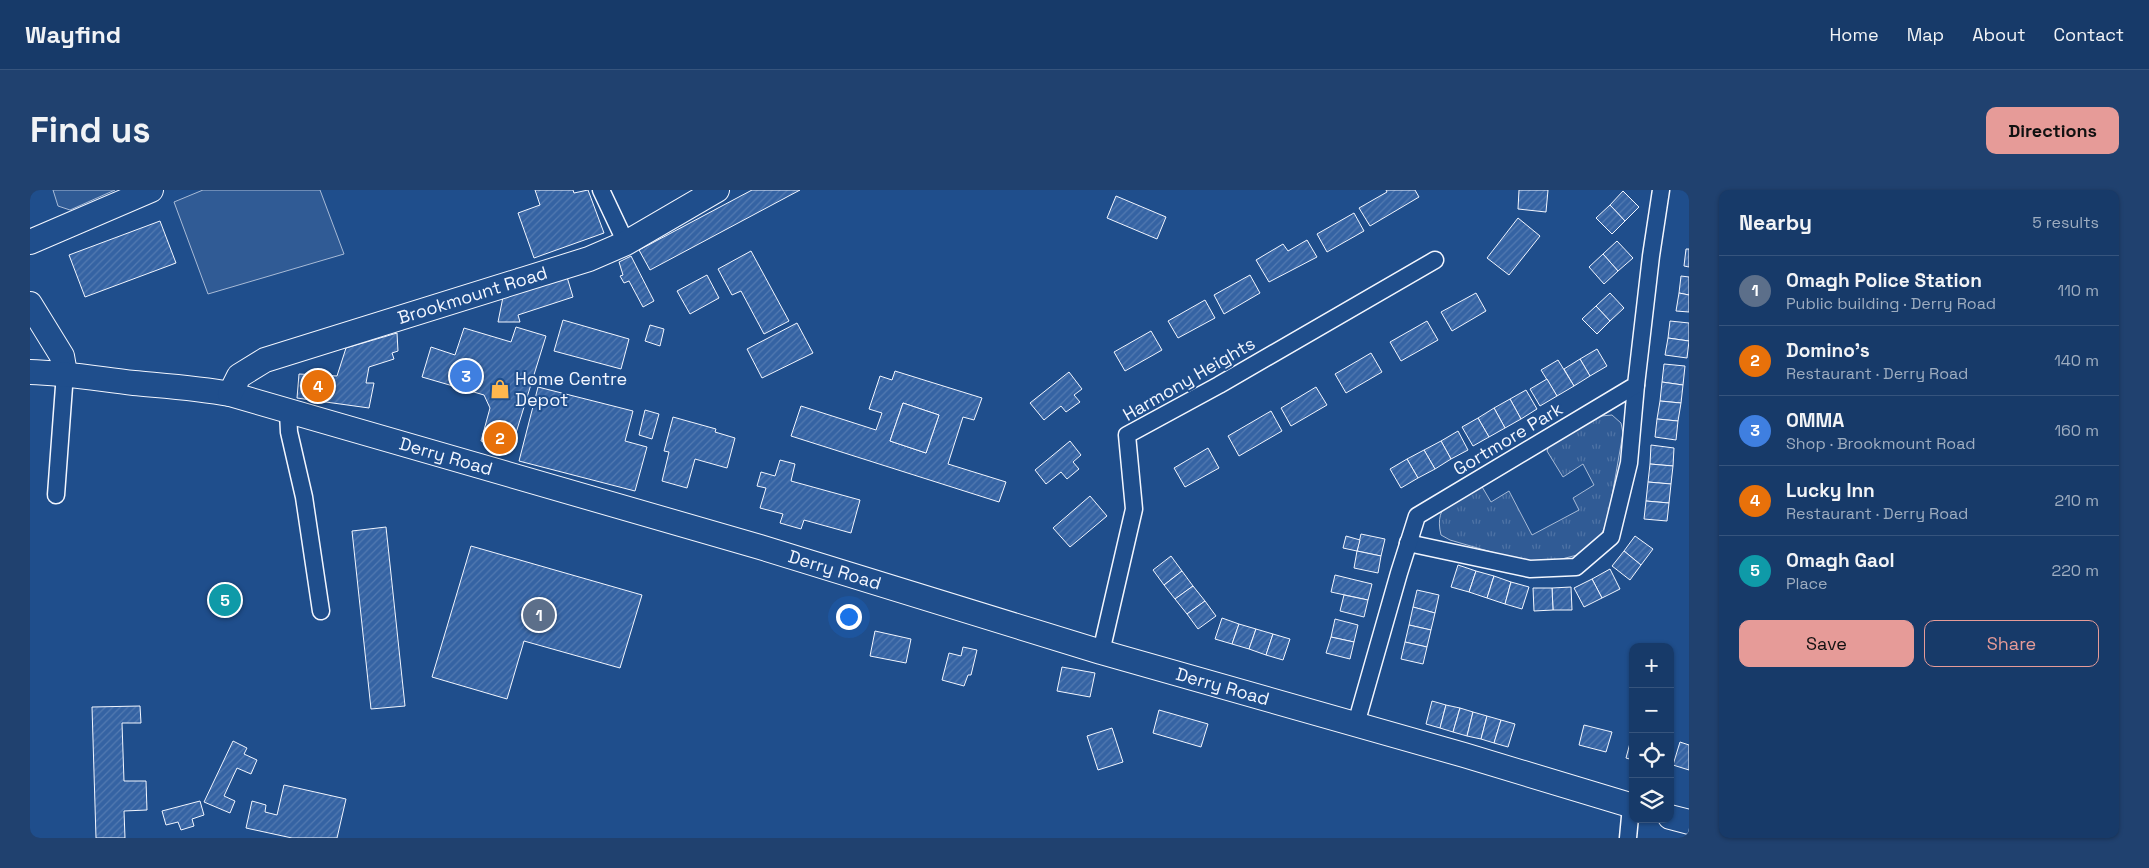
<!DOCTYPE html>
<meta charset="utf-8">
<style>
body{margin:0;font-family:"Space Grotesk",sans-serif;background:#20416f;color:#f1f3f6}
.controls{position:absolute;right:15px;bottom:15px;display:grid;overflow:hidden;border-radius:10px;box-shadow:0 1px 4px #0004}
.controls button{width:45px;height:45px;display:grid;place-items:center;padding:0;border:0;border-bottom:1px solid #36547d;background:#173a69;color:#f1f3f6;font:25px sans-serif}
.you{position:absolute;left:818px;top:426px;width:18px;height:18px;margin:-12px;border:4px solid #fff;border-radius:50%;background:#1a73e8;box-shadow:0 0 0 8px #1a73e833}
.badge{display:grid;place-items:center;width:32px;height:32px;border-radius:50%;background:#e69b98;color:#fff;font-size:16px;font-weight:700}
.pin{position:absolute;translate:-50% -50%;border:2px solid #fff;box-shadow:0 1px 5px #0006}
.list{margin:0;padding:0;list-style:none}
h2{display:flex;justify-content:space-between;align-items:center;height:65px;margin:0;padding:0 20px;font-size:21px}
h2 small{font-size:16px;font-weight:400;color:#9eadc0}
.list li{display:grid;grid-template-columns:32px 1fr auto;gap:15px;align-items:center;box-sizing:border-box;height:70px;padding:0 20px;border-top:1px solid #36547d}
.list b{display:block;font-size:19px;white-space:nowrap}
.list p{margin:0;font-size:16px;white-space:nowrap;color:#9eadc0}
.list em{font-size:16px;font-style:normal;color:#9eadc0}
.actions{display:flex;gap:10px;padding:15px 20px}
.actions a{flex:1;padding:11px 0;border:1px solid #e69b98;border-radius:10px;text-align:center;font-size:18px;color:#e69b98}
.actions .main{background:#e69b98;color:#111}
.icon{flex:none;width:28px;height:28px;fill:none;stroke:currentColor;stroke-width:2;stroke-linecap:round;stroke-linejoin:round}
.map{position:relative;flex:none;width:1659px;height:648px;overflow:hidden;border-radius:10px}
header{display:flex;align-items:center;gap:30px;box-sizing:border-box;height:70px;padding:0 25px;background:#173a69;border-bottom:1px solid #36547d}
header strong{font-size:24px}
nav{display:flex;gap:28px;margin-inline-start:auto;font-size:18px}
.intro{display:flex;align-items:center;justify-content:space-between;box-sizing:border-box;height:120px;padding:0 30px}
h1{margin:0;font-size:35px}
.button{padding:12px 22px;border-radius:10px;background:#e69b98;color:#111;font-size:18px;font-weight:700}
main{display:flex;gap:30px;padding:0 30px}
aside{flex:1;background:#173a69;border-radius:10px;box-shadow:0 1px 4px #0004}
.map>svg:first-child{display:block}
.grass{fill:url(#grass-tufts);stroke:#a8bbd7}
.built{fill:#305b95;stroke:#a8bbd7}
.building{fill:url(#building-hatch);stroke:#f2f6ff;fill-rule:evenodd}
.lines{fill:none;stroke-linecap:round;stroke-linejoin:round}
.street-casing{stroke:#f2f6ff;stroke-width:19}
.secondary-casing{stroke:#f2f6ff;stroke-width:26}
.street{stroke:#1f4e8c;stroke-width:16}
.secondary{stroke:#1f4e8c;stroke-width:24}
.labels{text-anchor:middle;stroke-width:4;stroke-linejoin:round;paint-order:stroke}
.street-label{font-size:18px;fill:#f2f6ff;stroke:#1f4e8c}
.poi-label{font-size:18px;fill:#f2f6ff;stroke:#1f4e8c;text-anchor:start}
</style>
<header>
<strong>Wayfind</strong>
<nav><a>Home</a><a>Map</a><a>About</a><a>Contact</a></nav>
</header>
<div class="intro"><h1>Find us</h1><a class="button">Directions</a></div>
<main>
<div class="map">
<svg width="1659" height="648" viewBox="0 0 1659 648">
<defs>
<pattern id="grass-tufts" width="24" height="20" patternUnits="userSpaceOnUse" patternTransform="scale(1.25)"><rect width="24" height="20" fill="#305b95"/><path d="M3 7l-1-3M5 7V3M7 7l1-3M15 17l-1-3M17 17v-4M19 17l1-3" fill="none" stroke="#4e73a5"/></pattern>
<pattern id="building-hatch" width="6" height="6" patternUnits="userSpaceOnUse" patternTransform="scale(1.25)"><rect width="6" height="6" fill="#3563a3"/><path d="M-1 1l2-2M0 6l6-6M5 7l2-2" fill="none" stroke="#537ab1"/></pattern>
</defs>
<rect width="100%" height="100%" fill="#1f4e8c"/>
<path class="grass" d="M1582 225 1591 233 1593 243 1578 329 1572 343 1551 364 1520 372H1496L1420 350 1411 345C1403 312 1426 309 1451 295L1461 312 1479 301 1502 345 1549 320 1543 308 1564 295 1553 274 1533 287 1517 261 1520 253 1557 230 1571 226Z"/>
<g class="built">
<path d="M23 0H85L40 20 28 16Z"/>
<path d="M173 0H290L314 64 178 104 144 12Z"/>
</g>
<g class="building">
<path d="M505 0H543L544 3 558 0 574 43 504 68 488 23 510 15Z"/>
<path d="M722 0H770L620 80 609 60Z"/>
<path d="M1356 0H1385L1389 7 1340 36 1329 18 1357 2Z"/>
<path d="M1489 0H1518L1516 22 1488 19Z"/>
<path d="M1593 1 1609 17 1595 31 1580 15Z"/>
<path d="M1086 6 1136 27 1127 49 1077 28Z"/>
<path d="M1580 15 1595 31 1582 44 1566 28Z"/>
<path d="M1324 23 1334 41 1297 62 1287 44Z"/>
<path d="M1488 28 1510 46 1479 85 1457 68Z"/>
<path d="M130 31 146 73 55 107 39 65Z"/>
<path d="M1277 50 1287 67 1239 92 1226 70 1253 54 1258 61Z"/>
<path d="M1587 51 1603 68 1588 81 1573 64Z"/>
<path d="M1656 59H1659V77L1654 76Z"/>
<path d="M721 61 759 131 734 144 711 101 702 105 688 79Z"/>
<path d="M1573 64 1588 81 1574 94 1559 77Z"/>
<path d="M601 66 624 111 613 117 599 91 594 93 590 86 593 85 589 72Z"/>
<path d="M677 85 689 108 660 124 647 101Z"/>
<path d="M1220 85 1230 103 1194 124 1184 105Z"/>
<path d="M1651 86 1659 87V105L1649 103Z"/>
<path d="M537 87 543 107 488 125 490 132H468L473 107Z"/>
<path d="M1446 103 1456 121 1422 141 1411 122Z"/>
<path d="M1580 103 1594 118 1580 131 1566 116Z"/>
<path d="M1649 103 1659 105V122L1646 121Z"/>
<path d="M1175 110 1185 128 1148 148 1138 131Z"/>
<path d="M1566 116 1580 131 1567 144 1552 129Z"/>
<path d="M533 130 599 149 591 179 524 161Z"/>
<path d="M1397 131 1408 150 1371 171 1360 152Z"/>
<path d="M1640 131 1659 133V151L1638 148Z"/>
<path d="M767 133 783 163 732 188 717 159Z"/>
<path d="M620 135 634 139 630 156 615 151Z"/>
<path d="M486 137 516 146 481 259 451 251 460 218 454 205 392 187 401 157 425 165 434 138 481 152Z"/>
<path d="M1121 141 1132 160 1095 181 1084 162Z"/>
<path d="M367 143 368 161 362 163 364 169 339 177 336 193H344L339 218 267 208 269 184 307 186 316 158Z"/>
<path d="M1638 148 1659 151 1657 168 1635 165Z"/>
<path d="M1567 159 1577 176 1560 186 1550 169Z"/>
<path d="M1341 163 1352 182 1316 203 1305 184Z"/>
<path d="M1550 169 1560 186 1544 196 1534 179Z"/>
<path d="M1528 170 1544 196 1527 206 1511 180Z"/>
<path d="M1634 174 1655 176 1653 195 1632 192Z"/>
<path d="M865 181 952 208 944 230 933 227 918 274 976 292 969 312 761 246 771 216 846 240 852 223 839 219 850 186 862 190ZM873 213 909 225 896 263 860 251Z"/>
<path d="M1039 182 1052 199 1044 205 1050 212 1036 222 1031 216 1014 230 1000 213Z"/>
<path d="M1517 189 1527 206 1510 216 1500 199Z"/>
<path d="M1632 192 1653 195 1651 213 1630 211Z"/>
<path d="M508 197 603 221 595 251 617 257 605 301 489 271Z"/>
<path d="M1286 197 1297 215 1261 236 1251 218Z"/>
<path d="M1496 200 1507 219 1491 229 1480 209Z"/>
<path d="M1480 209 1491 229 1475 238 1464 218Z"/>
<path d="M1630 211 1651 213 1648 231 1627 229Z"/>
<path d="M873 213 909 225 896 263 860 251Z"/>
<path d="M1464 218 1475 238 1459 247 1448 228Z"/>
<path d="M615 220 629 224 622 249 609 245Z"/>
<path d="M1241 221 1252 241 1209 266 1198 246Z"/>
<path d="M643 227 686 239 685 242 705 248 697 278 665 269 657 298 632 291 639 262 634 261Z"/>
<path d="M1448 228 1459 247 1443 256 1432 237Z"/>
<path d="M1627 229 1648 231 1646 250 1625 247Z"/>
<path d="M1428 241 1438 260 1421 269 1411 251Z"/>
<path d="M1040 251 1051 265 1043 272 1049 279 1037 289 1031 282 1016 294 1005 280Z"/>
<path d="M1411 251 1421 269 1405 279 1394 260Z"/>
<path d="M1621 255 1644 258 1643 276 1620 274Z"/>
<path d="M1178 258 1189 278 1155 297 1144 278Z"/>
<path d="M1394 260 1405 279 1388 288 1377 269Z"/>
<path d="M1377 269 1388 288 1371 298 1360 279Z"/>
<path d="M750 270 765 274 761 291 830 310 821 343 774 330 771 339 750 333 753 324 730 318 736 298 727 296 731 282 745 286Z"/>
<path d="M1620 274 1643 276 1641 294 1618 292Z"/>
<path d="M1618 292 1641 294 1639 313 1616 311Z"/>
<path d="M1060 306 1077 326 1040 357 1023 338Z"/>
<path d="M1616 311 1639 313 1637 331 1614 329Z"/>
<path d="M356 337 375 516 341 519 322 341Z"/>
<path d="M1331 344 1355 349 1351 366 1327 361Z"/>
<path d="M1316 346 1330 350 1327 361 1313 358Z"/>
<path d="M1605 346 1623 359 1611 375 1594 361Z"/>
<path d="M441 356 612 405 590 478 494 451 477 509 402 487Z"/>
<path d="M1327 361 1351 366 1348 383 1324 378Z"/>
<path d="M1594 361 1611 375 1600 390 1582 376Z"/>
<path d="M1141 366 1152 381 1134 395 1123 380Z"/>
<path d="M1428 375 1446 381 1439 402 1421 397Z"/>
<path d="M1580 379 1590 399 1572 408 1562 389Z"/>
<path d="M1152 381 1163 396 1145 409 1134 395Z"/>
<path d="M1446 381 1464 386 1457 408 1439 402Z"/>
<path d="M1305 385 1342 394 1338 410 1301 402Z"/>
<path d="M1464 386 1481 392 1475 414 1457 408Z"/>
<path d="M1562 389 1572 408 1554 417 1544 398Z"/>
<path d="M1481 392 1499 397 1492 419 1475 414Z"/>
<path d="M1163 396 1175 411 1157 424 1145 409Z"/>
<path d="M1541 397 1542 420H1523L1522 398Z"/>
<path d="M1503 398H1522L1523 420 1504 421Z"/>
<path d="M1387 400 1409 405 1405 423 1383 417Z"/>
<path d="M1314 405 1338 410 1334 427 1310 421Z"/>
<path d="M1175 411 1186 426 1168 439 1157 424Z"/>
<path d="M1383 417 1405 423 1401 440 1379 435Z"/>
<path d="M1192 428 1209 434 1202 454 1185 449Z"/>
<path d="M1305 429 1328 435 1324 452 1301 447Z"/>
<path d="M1209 434 1226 439 1219 459 1202 454Z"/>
<path d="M1379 435 1401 440 1397 457 1375 452Z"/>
<path d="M1226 439 1243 444 1236 465 1219 459Z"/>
<path d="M845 441 881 449 876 473 840 466Z"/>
<path d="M1243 444 1260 449 1253 470 1236 465Z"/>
<path d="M1301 447 1324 452 1320 469 1296 463Z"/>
<path d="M1375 452 1397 457 1393 474 1371 469Z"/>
<path d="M933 457 947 460 941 485H938L934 496 912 490 919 463 931 466Z"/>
<path d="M1032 477 1065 483 1060 507 1027 501Z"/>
<path d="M1402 511 1416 515 1410 538 1396 534Z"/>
<path d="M1416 515 1430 518 1423 542 1410 538Z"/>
<path d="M110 516 111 533H92L94 591H116L117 620 94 621 95 648H66L62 517Z"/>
<path d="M1430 518 1443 522 1437 546 1423 542Z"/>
<path d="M1129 520 1178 534 1171 557 1123 543Z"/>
<path d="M1443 522 1457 526 1451 549 1437 546Z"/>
<path d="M1457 526 1471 530 1464 553 1451 549Z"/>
<path d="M1471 530 1485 534 1478 557 1464 553Z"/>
<path d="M1554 535 1582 542 1576 562 1549 555Z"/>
<path d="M1082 538 1093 572 1068 580 1057 546Z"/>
<path d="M1603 542V570L1596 568Z"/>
<path d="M203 551 217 558 214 564 227 570 221 584 207 578 194 606 205 611 200 623 174 612Z"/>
<path d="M1650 552 1659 555V580L1643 575Z"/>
<path d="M254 595 316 609 307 648H262L216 638 222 611 236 615 235 622 247 625Z"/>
<path d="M170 611 174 625 162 629 164 636 151 640 148 632 136 635 132 621Z"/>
</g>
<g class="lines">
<defs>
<g id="street">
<path d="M571 0 596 53"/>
<path d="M258 222 259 242 274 307 291 421"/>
<path d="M26 305 35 183"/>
<path d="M1378 353 1500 379 1546 377 1581 347 1599 273 1606 195"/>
<path d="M1071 462 1104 319 1097 245 1189 195 1405 70"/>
<path d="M1326 534 1369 383 1387 326 1606 195 1621 66 1631 0"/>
<path d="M1598 648 1601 616"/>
</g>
<g id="secondary">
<path d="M0 52 121 0"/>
<path d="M0 114 32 166 35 183"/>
<path id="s1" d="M0 182C35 183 69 189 104 193 136 196 168 198 200 204L730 357 1071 462 1434 565 1603 616"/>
<path id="s2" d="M200 204 209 186 235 170 559 69 596 53 687 0"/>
<path d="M1640 627 1659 632"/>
</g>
</defs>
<use href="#street" class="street-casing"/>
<use href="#secondary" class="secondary-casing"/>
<use href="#street" class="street"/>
<use href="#secondary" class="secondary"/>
</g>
<defs>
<symbol id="shop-bare" viewBox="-9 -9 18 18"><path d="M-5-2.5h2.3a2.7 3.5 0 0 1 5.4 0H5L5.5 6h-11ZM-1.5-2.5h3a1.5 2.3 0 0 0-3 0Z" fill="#ffb74d" stroke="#1f4e8c" stroke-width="2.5" paint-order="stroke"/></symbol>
</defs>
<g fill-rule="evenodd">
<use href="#shop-bare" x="456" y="185" width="28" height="28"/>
</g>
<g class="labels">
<g class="street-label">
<text dy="6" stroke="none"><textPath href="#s2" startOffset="268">Brookmount Road</textPath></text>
<text transform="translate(1159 189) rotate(-30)" y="6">Harmony Heights</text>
<text transform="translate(1478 249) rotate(-31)" y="6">Gortmore Park</text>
<text dy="6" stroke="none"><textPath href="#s1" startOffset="426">Derry Road</textPath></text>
<text dy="6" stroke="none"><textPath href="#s1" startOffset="831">Derry Road</textPath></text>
<text dy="6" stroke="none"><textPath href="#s1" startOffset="1236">Derry Road</textPath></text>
</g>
<g class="poi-label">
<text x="485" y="195">Home Centre<tspan x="485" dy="21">Depot</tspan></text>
</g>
</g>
</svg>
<div class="controls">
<button>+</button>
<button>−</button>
<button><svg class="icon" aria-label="locate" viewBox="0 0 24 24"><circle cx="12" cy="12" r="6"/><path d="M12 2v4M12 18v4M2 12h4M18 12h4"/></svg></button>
<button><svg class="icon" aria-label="layers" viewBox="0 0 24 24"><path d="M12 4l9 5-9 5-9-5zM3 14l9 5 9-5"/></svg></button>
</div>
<div class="you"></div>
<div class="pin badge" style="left:509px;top:425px;background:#5c6f8a">1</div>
<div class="pin badge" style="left:470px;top:248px;background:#e8710a">2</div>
<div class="pin badge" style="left:436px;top:186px;background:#3f7fe0">3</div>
<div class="pin badge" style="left:288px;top:196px;background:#e8710a">4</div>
<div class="pin badge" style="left:195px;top:410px;background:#0f9aa8">5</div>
</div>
<aside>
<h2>Nearby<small>5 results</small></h2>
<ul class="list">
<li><span class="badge" style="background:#5c6f8a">1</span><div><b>Omagh Police Station</b><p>Public building · Derry Road</p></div><em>110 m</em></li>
<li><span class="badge" style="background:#e8710a">2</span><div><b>Domino's</b><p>Restaurant · Derry Road</p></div><em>140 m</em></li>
<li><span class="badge" style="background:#3f7fe0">3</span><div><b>OMMA</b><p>Shop · Brookmount Road</p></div><em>160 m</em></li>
<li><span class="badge" style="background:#e8710a">4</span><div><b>Lucky Inn</b><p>Restaurant · Derry Road</p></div><em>210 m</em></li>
<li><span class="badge" style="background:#0f9aa8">5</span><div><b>Omagh Gaol</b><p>Place</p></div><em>220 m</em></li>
</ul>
<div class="actions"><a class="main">Save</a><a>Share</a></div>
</aside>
</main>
